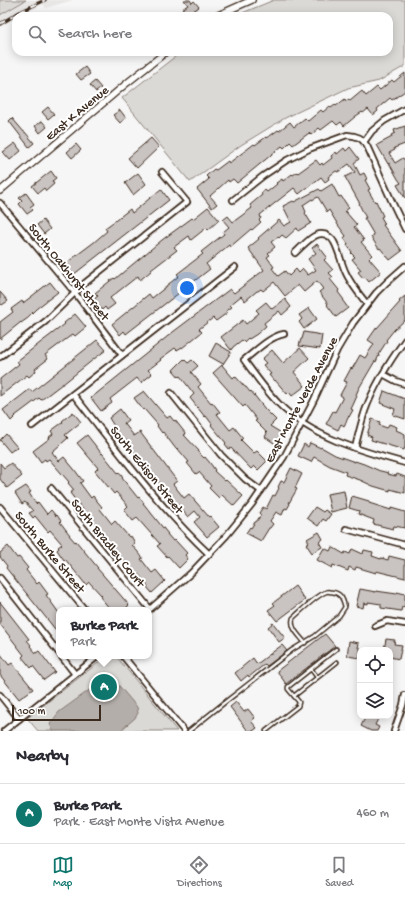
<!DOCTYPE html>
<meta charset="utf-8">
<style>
body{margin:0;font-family:"Gochi Hand",sans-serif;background:#f7f7f7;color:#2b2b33}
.controls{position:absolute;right:12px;bottom:12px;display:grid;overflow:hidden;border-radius:8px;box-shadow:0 2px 10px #0003}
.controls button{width:36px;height:36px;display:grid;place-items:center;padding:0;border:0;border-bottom:1px solid #e1e1e2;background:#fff;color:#2b2b33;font:20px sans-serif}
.scale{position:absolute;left:12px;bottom:10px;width:89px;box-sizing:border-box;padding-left:4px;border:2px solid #3b2a1e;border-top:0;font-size:11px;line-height:14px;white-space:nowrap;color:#3b2a1e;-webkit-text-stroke:3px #fff;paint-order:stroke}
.you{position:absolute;left:187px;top:288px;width:14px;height:14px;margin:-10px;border:3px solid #fff;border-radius:50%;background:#1a73e8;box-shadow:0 0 0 6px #1a73e833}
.badge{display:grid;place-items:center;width:26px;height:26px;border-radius:50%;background:#0f766e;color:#fff;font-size:13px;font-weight:700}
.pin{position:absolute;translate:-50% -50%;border:2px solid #fff;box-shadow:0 1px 4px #0006}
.popup{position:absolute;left:56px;top:607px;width:96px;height:52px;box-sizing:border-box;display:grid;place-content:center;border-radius:8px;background:#fff;filter:drop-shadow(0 1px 3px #0005);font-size:13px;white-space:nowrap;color:#7c7c81}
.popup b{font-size:15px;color:#2b2b33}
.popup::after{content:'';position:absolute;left:50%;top:100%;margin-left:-8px;border:8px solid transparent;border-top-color:#fff}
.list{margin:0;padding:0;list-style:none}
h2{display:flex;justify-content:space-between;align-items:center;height:52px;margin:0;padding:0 16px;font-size:17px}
h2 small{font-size:13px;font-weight:400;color:#7c7c81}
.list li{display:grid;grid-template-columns:26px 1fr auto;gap:12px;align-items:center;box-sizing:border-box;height:60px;padding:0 16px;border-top:1px solid #e1e1e2}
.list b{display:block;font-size:15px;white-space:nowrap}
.list p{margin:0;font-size:13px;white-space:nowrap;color:#7c7c81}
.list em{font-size:13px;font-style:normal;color:#7c7c81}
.icon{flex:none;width:22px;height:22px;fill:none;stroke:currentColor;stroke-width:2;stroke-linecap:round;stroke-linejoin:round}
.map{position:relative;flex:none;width:405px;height:731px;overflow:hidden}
.search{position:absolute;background:#fff;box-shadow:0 2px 10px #0003;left:12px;right:12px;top:12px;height:44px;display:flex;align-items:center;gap:10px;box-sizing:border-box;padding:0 14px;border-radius:12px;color:#7c7c81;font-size:15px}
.sheet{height:112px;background:#fff}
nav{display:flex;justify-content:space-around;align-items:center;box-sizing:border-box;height:56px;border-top:1px solid #e1e1e2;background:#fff;font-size:11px;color:#7c7c81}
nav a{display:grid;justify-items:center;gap:2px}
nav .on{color:#0f766e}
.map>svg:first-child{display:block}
.built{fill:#e9e7e6}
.green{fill:#dbd9d6;stroke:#8b827a}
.water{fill:#b4aeaa;stroke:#847972}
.building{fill:#c9c3c1;stroke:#3b2a1e}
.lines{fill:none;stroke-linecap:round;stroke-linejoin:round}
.service-casing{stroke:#3b2a1e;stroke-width:5.5}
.minor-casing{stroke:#3b2a1e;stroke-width:8}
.tertiary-casing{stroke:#3b2a1e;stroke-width:8}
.service{stroke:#fff;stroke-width:2.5}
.minor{stroke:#fff;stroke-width:4.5}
.tertiary{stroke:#fff;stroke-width:5.5}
.rail-casing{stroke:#3b2a1e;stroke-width:3.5}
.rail{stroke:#fff;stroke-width:2;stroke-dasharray:6;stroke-linecap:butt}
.labels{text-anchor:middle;stroke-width:4;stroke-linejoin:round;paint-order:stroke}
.street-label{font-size:13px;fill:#3b2a1e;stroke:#fff}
</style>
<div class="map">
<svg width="405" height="731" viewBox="0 0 405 731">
<rect width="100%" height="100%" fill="#f7f6f6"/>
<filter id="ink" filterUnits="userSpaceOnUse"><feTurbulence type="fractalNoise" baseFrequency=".025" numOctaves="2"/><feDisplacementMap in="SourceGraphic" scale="8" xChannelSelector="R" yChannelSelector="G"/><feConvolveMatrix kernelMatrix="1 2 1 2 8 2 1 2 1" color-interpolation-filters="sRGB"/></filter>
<g filter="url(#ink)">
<path class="built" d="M26 0H73L46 8 43 4 18 16H16V17L0 27V15Z"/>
<g class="green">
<path d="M0 0H26L0 15Z"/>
<path d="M274 0H405V66L379 81 348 88 285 118 241 145 190 182 122 98 181 52H389V16H235Z"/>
<path d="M107 656H116L177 731H38L27 718Z"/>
</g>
<path class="water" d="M114 680 137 707 138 713 135 718 120 731H53L50 724 59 712 102 681Z"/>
<g class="building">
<path d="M184 0H190L192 3 194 1 199 7 186 16 182 9 188 5Z"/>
<path d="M85 67 90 74 81 80 76 74Z"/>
<path d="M405 73V91L392 100 390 98 377 109 378 111 373 115 368 109 363 113 362 112 356 116 344 126 341 122 337 125 333 121 321 130 319 128 311 135 309 133 293 145 290 142 284 148 282 146 237 183 233 179 229 182 228 180 210 196 217 204 212 208 197 189 209 179 206 176 214 169 216 170 228 161 229 163 254 144 255 145 266 137 267 138 278 130 279 131 290 122 294 127 305 118 308 121 321 110 323 112 330 106 331 108 335 105 336 106 345 99 346 101 349 99 350 101 362 91 366 96 377 87 380 90 392 80 394 82Z"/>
<path d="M95 81 101 88 96 92 90 85Z"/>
<path d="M48 107 54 114 48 119 42 112Z"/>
<path d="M120 110 126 118 120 123 113 115Z"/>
<path d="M12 118 24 132H25L34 143 29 147 9 121Z"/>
<path d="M42 121 47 127 40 133 35 126Z"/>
<path d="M405 126V144L394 148 395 150 389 153 395 163 403 158 405 161V198L397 185 401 183 398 179 389 163 388 164 377 145 392 137 391 135 395 133 394 130Z"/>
<path d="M151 138 159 147 137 168 128 158Z"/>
<path d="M15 143 21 151 10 160 3 152Z"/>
<path d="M76 144 81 150 72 158 67 152Z"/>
<path d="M350 147 359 159 354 163 360 175 364 173 367 179 365 180 370 189 368 190 375 202 376 201 383 216 381 217 385 224 383 225 402 251 390 260 380 248 379 249 371 237 374 235 364 218H366L359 204H360L345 177 355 172 349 164 338 172 336 171 328 177 329 179 325 182 321 177 299 194 294 188 260 215 261 218 259 220 261 222 252 230 251 229 230 247 229 245 206 264 210 269 126 334 124 331 120 335 112 324 149 294 152 298 166 287V286L179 276 177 274 203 254 201 252 224 234 223 232 229 227 223 220 228 216 233 222 252 208 250 205 262 195 261 193 265 190 267 192 277 184 276 183 282 179 283 181 292 174 293 175 297 172 298 173 316 160 320 165 322 163 323 165 332 158 331 156 336 152 337 154 344 148 346 151Z"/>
<path d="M51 171 56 178 52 181 54 184 46 191 44 188 38 193 32 186Z"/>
<path d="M138 173 146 184 133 195 125 183Z"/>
<path d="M332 184 339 197 341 196 349 208 345 211 357 225 354 227 364 240 361 242 372 255 369 258 381 272 369 282 365 277 363 278 358 272 361 270 352 259 355 257 351 253 352 252 347 245 348 244 344 238 346 236 338 225 329 210 327 212 318 197 312 200V199L303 205 306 212 305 213 311 223 298 231 297 228 286 238 282 235 279 238 278 237 271 242 275 247 268 253 270 255 267 257 274 267 272 268 278 276 285 271 289 276 296 269 299 273 303 269 308 275 316 270 308 259 316 253 312 248 317 244 327 257 324 260 333 270 329 273 333 277 330 279 339 290 338 292 344 300 343 301 348 308 336 317 327 305 328 304 319 292 323 289 317 281 304 292 298 285 285 296 274 282 263 291 261 289 258 291H257L245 301 241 296 230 305 232 307 226 311 227 313 216 321 213 318 199 329 202 332 182 348V347L177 350 175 348 160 359 161 360 148 370 152 374 141 383 137 378 110 399 112 403 101 411 91 398 173 332 230 289 234 293 264 270 248 248 259 239 258 238 279 220 284 226 291 222 283 206 293 201 294 202 319 189 321 191Z"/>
<path d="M161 189 169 200 73 275 65 264 93 243 107 231 105 228 116 220 130 209 132 213Z"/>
<path d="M26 193 34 204 30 207 33 210 27 214 19 204 22 201 19 198Z"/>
<path d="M208 207 219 220 208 230 206 228 191 240 189 236 174 247 177 250 151 270V271L140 280 138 276 110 298 115 304 107 310 105 307 102 310 94 299 98 296 95 293 110 281 114 278 115 279 162 240 192 218 193 219Z"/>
<path d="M43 220 50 229 44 234 37 225Z"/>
<path d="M50 282 58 292 36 309 28 317V318L21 323V322L0 339V322L13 312 11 309 22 301 23 303Z"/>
<path d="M0 292 8 301 2 305 0 303Z"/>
<path d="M405 296V320L394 330 386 340 387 341 378 355H379L376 362 375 361 358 390 356 395 357 396 353 405 351 409 353 410 349 417V416L344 426 341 424 338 430 326 424 333 411 335 412 343 397 340 395 347 382 344 381 351 368 352 369 360 355 365 358 374 344 368 340 377 327V328L400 302 399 301Z"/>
<path d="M285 299 291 307 282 315 279 311 264 323 266 326 257 334 249 339 248 338 244 342 242 340 233 347 231 350 221 337 243 320 246 324 259 313 256 310 266 302 272 309Z"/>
<path d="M309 308 317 319 304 329 299 322 302 319 299 315Z"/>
<path d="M75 314 86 327 75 336 73 334 45 355 48 359 35 369 36 371 29 377 27 375 0 396V379L19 364 17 361 40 343 65 324 64 323Z"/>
<path d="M304 332 322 335 320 349 299 346 301 339H302Z"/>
<path d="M97 340 106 350 94 359 63 384H62L41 400 39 398 15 416H16L11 421 3 410 30 389 32 392Z"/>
<path d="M216 343 231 352 223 364 209 356Z"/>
<path d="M300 348 309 358 294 372 305 386 292 396 289 392 287 394 275 380 274 381 269 375 271 374 263 365 266 363 262 359 272 350 283 363Z"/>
<path d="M184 359 188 363 192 360 198 366 191 372 201 384 198 387 211 403 212 402 220 412 217 414 230 430 234 427 243 438 241 440 254 453 257 451 267 461 258 470 254 466 251 469 231 448 229 449 225 444 226 443 211 425 212 424 206 416 205 417 190 398 194 394 180 376 179 377 173 370Z"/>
<path d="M222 365 233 378 235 376 245 387H246L250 392 251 391 265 409 276 420 270 426 283 434 277 445 265 437 267 433 255 421 257 420 245 405 243 407 213 373Z"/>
<path d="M144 391 167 418 170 416 174 421 175 420 186 434 184 435 199 451 198 452 204 458 205 457 210 463 215 470 214 471 225 481 226 480 243 496 234 506 222 495 219 498 209 488 211 486 199 472 196 474 187 463 189 462 177 448 176 449 163 432 162 433 157 426 158 425 144 409 143 410 134 398Z"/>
<path d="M384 391 405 399V419L393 415 395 409 380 403Z"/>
<path d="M120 409 128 420 124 423 134 436 140 432 177 481 173 484 184 498 189 494 209 517 210 516 219 527 207 537 194 522 200 517 195 511 188 517 175 502 156 479 155 480 150 474 151 473 131 448 132 447 126 440 125 441 116 432 117 431 109 418Z"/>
<path d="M73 412 81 422 65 435 68 438 52 452 59 461 64 457 74 469 83 481 80 483 91 498 93 496 102 507 100 509 112 524 115 521 129 537 131 536 135 543 132 545 143 558 141 559 152 573 156 570 165 581 152 593 147 587 148 586 138 574 137 575 126 562 125 563 105 538 106 537 89 517 80 506 70 493 74 490 68 483 69 482 49 459 46 461 45 459 41 462 33 451 50 438 49 437 53 434 51 431 63 422 62 421Z"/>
<path d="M372 419 380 422 379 425 387 428 389 424 397 427 396 430 405 434V447L404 450 371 440 372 437 367 435Z"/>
<path d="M6 434 17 447 10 452 0 440Z"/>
<path d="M87 435 102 454V453L118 473 119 472 123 478H122L138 498 139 497 144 503H143L168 534H167L173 541 175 540 187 553 185 555 188 559 179 568 168 556 167 557 157 546 160 544 137 518 133 521 124 510 128 506 116 492 114 494 95 471 98 468 77 443Z"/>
<path d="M310 443 321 448V447L335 455 355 462V461L364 464 380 471H381L388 473 387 474 396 476 397 474 405 477V493L390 489V491L373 486 360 480 345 475 346 472 330 466 314 457 311 462 298 456 304 444 308 447Z"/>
<path d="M0 463 4 468 11 463 22 476 7 488 0 479Z"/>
<path d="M291 468 302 474 295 488 297 489 289 503 290 504 287 509 285 508 282 515 276 512 270 521 273 524 270 528H269L261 541 246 533 250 527 251 528 255 522H256L261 515 259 513 263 507 266 509 273 495 275 496 279 488 278 487 281 481 284 482Z"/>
<path d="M26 486 31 492 29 493 36 504 38 502 47 514 51 510 56 516 57 515 61 521 60 522 70 535H69L75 542 76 541 98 568H97L129 605 127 607 129 610H111L100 597 102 596 89 582 86 585 65 559 64 560 57 550 59 548 58 547 62 544 50 530 48 532 35 516 33 518 29 513 33 511 25 502 22 504 15 493Z"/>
<path d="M344 491 347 508 331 512 327 494Z"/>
<path d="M352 496 369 501V503L391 510V508L405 512V528L394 526 393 529 373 524 374 520 358 514 359 511 349 508Z"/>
<path d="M315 507 323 512 325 510 331 514 326 521 323 519 318 526 307 518Z"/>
<path d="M319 532 323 539 319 542 322 547 312 553 306 544 309 542 307 539Z"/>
<path d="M8 546 17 558 19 557 28 568 26 570 37 584 39 582 48 594 46 595 59 613V634L6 568 7 566 0 557V553Z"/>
<path d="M332 547 344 554 345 552 350 554 352 549 363 554 364 550 373 552 372 556 381 559V558L388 560 389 556 405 560V578L376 571V573L356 567 355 570 349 567 348 571 333 565 332 568 317 560 324 548 330 551Z"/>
<path d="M295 586 305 600 277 621 268 610 275 605 273 603Z"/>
<path d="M360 589 376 592V591L397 594V592L405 594V608L402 607 401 611 381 608V604L368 602V604L364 603 363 608 356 606Z"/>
<path d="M0 602 29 639 27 640 31 645 30 646 36 653 39 651 55 672 44 680 33 666 31 668 22 657 24 655 0 624Z"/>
<path d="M273 623 285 638 279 642 268 627Z"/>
<path d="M325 634 335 646 286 684 277 671Z"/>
<path d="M386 639 395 640 394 644 402 645 399 659 390 657V650H384Z"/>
<path d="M349 641 359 643 358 648H360V658L347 656Z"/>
<path d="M282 645 287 651 267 666 265 664 249 677 248 675 241 681 235 673 253 658 257 664Z"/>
<path d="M0 653 9 665 12 663 33 689 19 699 0 675Z"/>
<path d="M236 702 244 712 248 709 255 718 251 721 257 728 253 731H248L230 707Z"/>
<path d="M366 716H373L378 719 375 725 379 727 377 731H371L361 726Z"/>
</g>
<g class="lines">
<defs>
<g id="service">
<path d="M311 669 317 677"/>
<path d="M294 696 337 662"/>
<path d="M189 731 224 703 292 650 315 636 339 616 345 607C343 599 341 593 332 592 329 592 328 591 326 592 317 595 301 611 293 618 290 628 299 635 305 643"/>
<path d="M266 731 298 706 299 702 288 689V687L336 649"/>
</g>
<g id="minor">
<path d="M364 142 367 146 393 204 405 229"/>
<path d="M233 200 263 176 287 160 309 149 347 135 354 136 360 138 364 142 372 131 384 121 405 109"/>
<path d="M0 203 75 293 122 355"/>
<path d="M295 253C302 247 313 233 322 234 327 234 332 238 334 242 339 251 341 262 345 271 350 283 359 294 367 304"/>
<path d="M284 334C269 337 257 350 244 360 255 375 266 391 279 404 311 437 361 451 405 463"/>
<path d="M0 357 46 321 85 283 187 202 162 172"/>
<path d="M383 374 396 381 405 384"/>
<path d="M171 393 221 455 245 479 261 491"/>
<path d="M73 394C117 449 158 506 209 554"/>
<path d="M32 426 235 267"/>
<path d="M355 448C358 436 361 423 365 411 374 386 389 362 405 340"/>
<path d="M51 488 150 609"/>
<path d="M0 507 85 610"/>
<path d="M346 529 405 545"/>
<path d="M0 578 59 653"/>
<path d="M149 610 191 573 209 554 226 536 252 504 284 457 313 402 337 350 353 323 376 293 387 282 405 266"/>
<path d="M375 626 387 621 405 624"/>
<path d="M61 656 75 674"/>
<path d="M123 656 184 731"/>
<path d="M0 695 19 719"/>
<path d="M4 731 98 656"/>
<path d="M394 731 403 705 405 695"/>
</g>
<g id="tertiary">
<path d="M216 16 252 0"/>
<path d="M0 191 127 83 166 52"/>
</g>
</defs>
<use href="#service" class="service-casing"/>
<use href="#minor" class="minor-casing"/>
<use href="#tertiary" class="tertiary-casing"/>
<use href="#service" class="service"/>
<use href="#minor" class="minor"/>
<use href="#tertiary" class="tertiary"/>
<defs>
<path id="rail" d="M0 24 20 12 45 0"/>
</defs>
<use href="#rail" class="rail-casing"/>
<use href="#rail" class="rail"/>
</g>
</g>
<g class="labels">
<g class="street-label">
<text transform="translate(76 112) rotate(-40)" y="5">East K Avenue</text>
<text transform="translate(70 271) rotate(51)" y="5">South Oakhurst Street</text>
<text transform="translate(300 399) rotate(-62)" y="5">East Monte Verde Avenue</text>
<text transform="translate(148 469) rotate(51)" y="5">South Edison Street</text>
<text transform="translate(109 542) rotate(51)" y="5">South Bradley Court</text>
<text transform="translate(51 551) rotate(50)" y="5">South Burke Street</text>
</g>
</g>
</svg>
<div class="controls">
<button><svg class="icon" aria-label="locate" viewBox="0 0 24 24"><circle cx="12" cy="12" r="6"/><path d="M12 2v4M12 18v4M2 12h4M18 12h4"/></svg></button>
<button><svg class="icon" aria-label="layers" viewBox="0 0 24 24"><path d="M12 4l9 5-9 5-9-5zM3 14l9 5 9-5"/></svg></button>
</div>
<div class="scale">100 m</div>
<div class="you"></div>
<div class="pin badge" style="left:104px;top:687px">A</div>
<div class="popup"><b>Burke Park</b>Park</div>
<div class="search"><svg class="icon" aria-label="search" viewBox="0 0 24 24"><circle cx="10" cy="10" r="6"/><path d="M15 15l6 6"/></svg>Search here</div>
</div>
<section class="sheet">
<h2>Nearby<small></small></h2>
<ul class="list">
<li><span class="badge">A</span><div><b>Burke Park</b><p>Park · East Monte Vista Avenue</p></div><em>460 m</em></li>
</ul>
</section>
<nav>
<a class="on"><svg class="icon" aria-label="map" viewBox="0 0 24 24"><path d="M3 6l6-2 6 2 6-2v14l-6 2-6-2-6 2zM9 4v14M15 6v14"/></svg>Map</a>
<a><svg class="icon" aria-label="directions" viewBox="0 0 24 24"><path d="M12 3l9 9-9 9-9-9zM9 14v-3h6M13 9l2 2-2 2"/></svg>Directions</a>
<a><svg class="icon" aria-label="saved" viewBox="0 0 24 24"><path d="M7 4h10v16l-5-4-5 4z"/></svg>Saved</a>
</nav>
